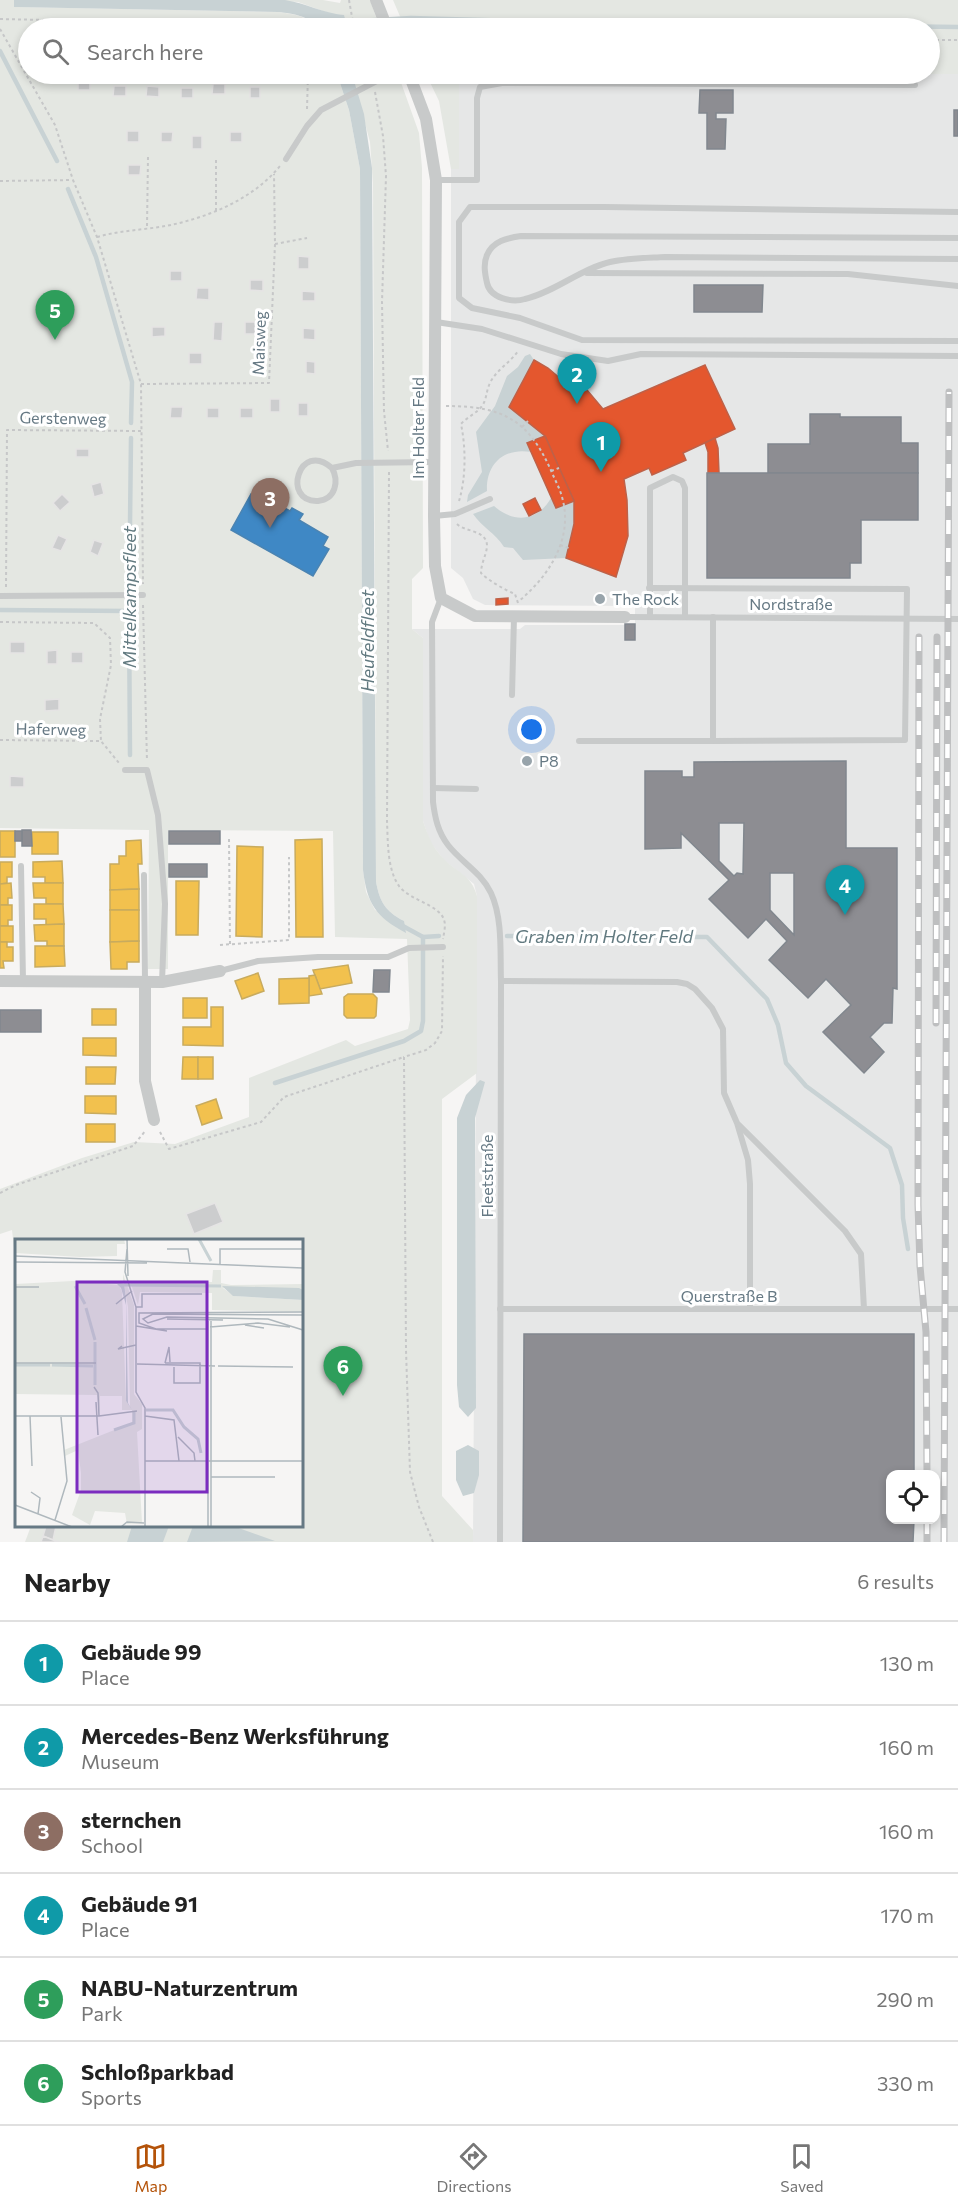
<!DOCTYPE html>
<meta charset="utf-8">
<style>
body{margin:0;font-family:Commissioner,sans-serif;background:#f6f6f6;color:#222}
.controls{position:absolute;right:18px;bottom:18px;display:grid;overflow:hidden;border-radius:12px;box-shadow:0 3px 9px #0003}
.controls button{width:54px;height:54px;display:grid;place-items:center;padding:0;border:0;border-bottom:2px solid #e0e0e0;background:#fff;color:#222;font:30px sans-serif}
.you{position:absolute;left:532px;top:730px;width:21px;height:21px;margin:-15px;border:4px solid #fff;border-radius:50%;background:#1a73e8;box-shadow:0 0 0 9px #1a73e833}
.badge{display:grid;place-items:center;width:39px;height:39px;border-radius:50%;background:#b45309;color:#fff;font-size:20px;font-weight:700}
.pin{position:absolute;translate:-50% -50px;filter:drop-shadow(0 2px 3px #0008)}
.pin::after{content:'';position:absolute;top:32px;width:21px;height:18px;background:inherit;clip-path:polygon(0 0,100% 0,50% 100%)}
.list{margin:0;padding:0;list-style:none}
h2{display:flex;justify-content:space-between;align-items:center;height:78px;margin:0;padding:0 24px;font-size:26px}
h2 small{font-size:20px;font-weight:400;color:#767676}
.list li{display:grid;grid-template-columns:39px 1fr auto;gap:18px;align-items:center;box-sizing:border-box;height:84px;padding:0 24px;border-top:2px solid #e0e0e0}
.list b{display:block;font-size:22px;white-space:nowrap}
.list p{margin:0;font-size:20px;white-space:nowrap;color:#767676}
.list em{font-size:20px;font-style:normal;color:#767676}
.icon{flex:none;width:33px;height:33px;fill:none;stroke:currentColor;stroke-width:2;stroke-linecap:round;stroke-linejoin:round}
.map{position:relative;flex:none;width:958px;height:1542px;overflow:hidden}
.search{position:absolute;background:#fff;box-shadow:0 3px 9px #0003;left:18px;right:18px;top:18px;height:66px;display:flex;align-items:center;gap:15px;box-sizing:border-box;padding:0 21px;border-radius:33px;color:#767676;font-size:22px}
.sheet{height:582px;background:#fff}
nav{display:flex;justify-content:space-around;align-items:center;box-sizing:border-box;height:84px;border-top:2px solid #e0e0e0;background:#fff;font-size:16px;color:#767676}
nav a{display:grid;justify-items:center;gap:3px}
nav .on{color:#b45309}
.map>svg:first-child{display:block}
.built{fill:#e6e7e7;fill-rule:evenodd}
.green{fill:#e4e7e2}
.water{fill:#c8d2d4}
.homes{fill:#f2c14e;stroke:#c8ab5e;stroke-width:1.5}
.shops{fill:#e4572e;stroke:#be6148;stroke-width:1.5}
.schools{fill:#3f88c5;stroke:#4b84b2;stroke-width:1.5}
.industry{fill:#8d8d92;stroke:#81878e;stroke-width:1.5;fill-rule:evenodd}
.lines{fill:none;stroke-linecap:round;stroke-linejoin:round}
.stream{stroke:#c8d2d4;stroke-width:4.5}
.building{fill:#cccdce;stroke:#e5e4e4;stroke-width:1.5}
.path{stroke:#c6c7c8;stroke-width:2;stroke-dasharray:3 3;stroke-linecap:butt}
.service{stroke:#c8caca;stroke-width:6}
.minor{stroke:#c8caca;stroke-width:12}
.rail-casing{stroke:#bebfc0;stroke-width:7}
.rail{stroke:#fff;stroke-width:4.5;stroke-dasharray:14;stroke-linecap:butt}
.poi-dot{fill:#98a4ab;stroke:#fff;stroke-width:2}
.labels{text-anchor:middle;stroke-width:6;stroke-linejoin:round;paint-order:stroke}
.street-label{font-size:16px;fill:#667984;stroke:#fff}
.poi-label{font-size:16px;fill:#667984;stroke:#fff;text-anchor:start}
.water-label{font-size:18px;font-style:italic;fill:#627a80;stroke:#fff}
.inset-river{fill:none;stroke:#c8d2d4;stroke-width:3}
.inset-road{fill:none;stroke:#afb8bd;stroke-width:1.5}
.view{fill:#7b2cbf;fill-opacity:0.15;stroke:#7b2cbf;stroke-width:3}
.inset-edge{fill:none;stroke:#667984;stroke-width:3}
</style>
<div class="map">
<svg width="958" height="1542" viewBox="0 0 958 1542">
<rect width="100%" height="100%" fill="#f6f5f4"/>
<path class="built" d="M459 74H958V1542H473L477 896 474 884 444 860 430 842 423 821V638L412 629H520L525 625H635V606L485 605 473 599 463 578 451 568V169H459ZM890 1474H936V1520H890Z"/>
<g class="green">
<path d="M0 0H14L15 7 278 12C295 14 306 16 319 28H28V74H337L349 110 360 169 363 870 366 892 375 910 404 921C385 911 380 902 376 882L373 183 370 142 352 74H398L419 133 422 168 423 568 412 579V629L423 638V821C428 835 432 847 443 858 457 873 471 874 477 896V1073L442 1099V1496L473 1530V1542H25L31 1526H302V1240H16V1266L12 1230 0 1234V1189L82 1158 134 1142 175 1144 249 1117V1078L346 1040 355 1046 408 1029 410 1020 407 939 335 937 333 831 168 830V969H148L149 830 0 828Z"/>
<path d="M252 0H323L340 3 341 0H370L380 28H337L344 15 331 14 298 2Z"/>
<path d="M393 0H958V74H822H930V28H405Z"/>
<path d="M426 74H459V169H451L439 101Z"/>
</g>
<g class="water">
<path d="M14 0H285C305 3 323 13 344 15L347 26 337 28H319C306 15 295 14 278 12L14 7Z"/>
<path d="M337 74H352L364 114 372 168 376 882C380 902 385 911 404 921L406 933C376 917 367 904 363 870L360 169 349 110Z"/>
<path d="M530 354 534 360 509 407 545 436 543 452C533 453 524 450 515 452 495 455 486 473 487 491L467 502 468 495 482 472 476 432 495 406 507 376 518 367 525 356Z"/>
<path d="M562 497 574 501V524L566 558 523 560 513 548 504 547C495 533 482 527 473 514L494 506C514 524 538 521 551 498Z"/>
<path d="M480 1080 485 1082 475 1118 476 1408 468 1417 459 1407 457 1385V1118L466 1095Z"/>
<path d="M468 1445 479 1451V1475L474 1493 463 1496 456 1480V1451Z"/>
<path d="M132 1526H169L163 1542H127Z"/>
<path d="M193 1526H233L275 1541 187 1542Z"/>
</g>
<g class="homes">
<rect x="0" y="831" width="15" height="26"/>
<rect x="32" y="832" width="26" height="22"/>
<path d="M322 839 323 937H296L295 840Z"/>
<path d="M141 840 142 864H138L139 889 110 890V864H119V856H126V841Z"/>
<path d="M237 846 263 847 262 937 236 936Z"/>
<path d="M62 861 63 883H45V877H33V862Z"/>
<path d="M0 862H12V877H7V883L0 884Z"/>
<path d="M176 881H199L198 935H176Z"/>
<path d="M11 883 12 898H8V905H0V884Z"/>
<path d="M33 883H63V904H46V898H34Z"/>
<path d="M139 889V910H110V890Z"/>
<path d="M34 904H63L64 924 46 925V919H34Z"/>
<path d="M0 905H12V920H8V926H0Z"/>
<path d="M110 910H139V941L110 942Z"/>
<path d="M64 924V946H47V941H35L34 925Z"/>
<rect x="0" y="926" width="13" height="16"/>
<path d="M139 941V962H127V969H111L110 942Z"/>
<path d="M0 942H7V947H13V961H3L4 968H0Z"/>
<path d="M35 946H64L65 966 35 967Z"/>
<path d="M348 965 352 983 320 989 313 970Z"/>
<path d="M258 973 264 991 242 999 235 981Z"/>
<path d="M315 975 322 994 309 996V976Z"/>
<path d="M309 978V1003L279 1004V979Z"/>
<path d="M348 994H373L377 998 376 1016 374 1018H347L344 1015V997Z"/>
<rect x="183" y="998" width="24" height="20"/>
<path d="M211 1007H223V1046L183 1045V1027H211Z"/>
<rect x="92" y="1009" width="24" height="16"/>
<path d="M83 1038H116V1056L83 1055Z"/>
<path d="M183 1057H198V1079H182Z"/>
<rect x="198" y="1057" width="15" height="22"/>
<path d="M86 1067H116L115 1084H86Z"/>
<path d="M85 1096H116V1114L85 1113Z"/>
<path d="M216 1099 222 1118 202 1125 196 1106Z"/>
<rect x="86" y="1124" width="29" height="18"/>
</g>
<g class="shops">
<path d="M534 360 548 368 575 391 582 384 603 409 705 365 735 429 683 453 686 460 652 475 649 468 624 479 627 500 628 536 616 577 566 558 574 524V501L545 436 509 407Z"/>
<path d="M545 436 574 501 556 508 527 443Z"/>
<path d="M715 438 718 448 719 473H708V452L705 443Z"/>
<path d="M535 498 541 510 529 516 523 504Z"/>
<path d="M508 598V604L496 605V599Z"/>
</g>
<path class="schools" d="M251 494 262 501 264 496 290 511 292 508 303 514 299 520 328 537 323 546 329 549 313 576 231 530Z"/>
<g class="industry">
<path d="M700 90H733V113H716V119H726L725 149H707V113H699Z"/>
<rect x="954" y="110" width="4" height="26"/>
<path d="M694 285H763L762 312H694Z"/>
<path d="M810 414H840V417H901V443H918V473H768V444H810Z"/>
<path d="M707 473H918V520H861V563H850V578H707Z"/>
<rect x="625" y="624" width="10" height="16"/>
<path d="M846 761V848H897V989L893 988 892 1023H884L870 1037 884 1052 864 1073 823 1032 851 1005 826 979 808 998 769 960 787 941 766 919 748 938 709 899 729 880 681 833V848L645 849V771H682V777H694V762ZM719 823H744L743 874 737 873 734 876 719 861ZM770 873H794V935L770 910Z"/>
<path d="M22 830H31L32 846H22Z"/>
<rect x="15" y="831" width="7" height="10"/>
<rect x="169" y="831" width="51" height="13"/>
<rect x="169" y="864" width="38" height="13"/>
<path d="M374 970H390L389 992H373Z"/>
<rect x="0" y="1010" width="41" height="22"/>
<path d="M524 1334H914V1474H890V1520H914L913 1542H523Z"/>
</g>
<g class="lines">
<g class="stream">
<path d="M341 22 411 18 561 22 958 27"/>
<path d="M0 51 57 161"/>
<path d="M68 189 96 257 132 382 131 423"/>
<path d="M0 610 129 611"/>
<path d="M130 755 129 611 131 438"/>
<path d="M401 925 423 937 439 936"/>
<path d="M507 936 707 937 767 999 778 1025 786 1063 806 1086 890 1148 902 1185 903 1218 908 1249"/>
<path d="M275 1083 404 1041 421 1031 423 1021V937"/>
</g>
</g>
<g class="building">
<rect x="78" y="80" width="12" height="10"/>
<path d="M213 84H225V94H212Z"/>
<path d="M114 86H126V96H113Z"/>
<path d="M147 86 159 87V97L146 96Z"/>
<rect x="250" y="87" width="10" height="11"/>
<rect x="181" y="88" width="12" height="10"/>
<rect x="127" y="131" width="12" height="11"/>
<path d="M161 132H173L172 142H161Z"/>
<rect x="230" y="132" width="12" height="10"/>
<rect x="192" y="136" width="10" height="13"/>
<path d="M128 165H141L140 175H128Z"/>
<path d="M298 256 309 257V269H298Z"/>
<rect x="170" y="271" width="12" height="10"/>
<path d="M250 280H263V291L250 290Z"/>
<path d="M197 288H209V300L196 299Z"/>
<path d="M302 291 315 292V301H302Z"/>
<path d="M214 322H223L222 341 213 340Z"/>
<rect x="245" y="322" width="13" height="12"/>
<path d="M152 327H165V336L152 337Z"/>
<path d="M303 328 315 329V340L303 339Z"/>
<rect x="189" y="353" width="13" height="11"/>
<path d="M306 361 315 362V374L306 373Z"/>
<rect x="270" y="399" width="10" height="13"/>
<rect x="298" y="403" width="10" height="13"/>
<path d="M171 407H183L182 418H170Z"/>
<rect x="207" y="408" width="12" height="10"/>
<rect x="240" y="408" width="13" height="10"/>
<rect x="76" y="449" width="13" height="8"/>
<path d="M101 482 104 494 94 497 91 485Z"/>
<path d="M62 494 70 502 60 511 53 503Z"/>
<path d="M58 535 67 539 61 551 52 548Z"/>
<path d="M94 540 103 543 98 556 90 552Z"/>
<rect x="10" y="642" width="15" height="11"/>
<path d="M57 650V664H47V651Z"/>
<rect x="71" y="652" width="12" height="11"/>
<path d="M59 699V710L45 711V700Z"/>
<path d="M10 776 24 777V787H10Z"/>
<path d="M215 1203 223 1222 194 1234 186 1214Z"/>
<path d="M46 1526H56L53 1540 43 1536Z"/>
<path d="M43 1536 53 1540 60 1542H41Z"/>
</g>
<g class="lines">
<g class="path">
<path d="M349 0 354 28"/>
<path d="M0 19 236 24 301 28"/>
<path d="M0 29 55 125 73 180 97 237 141 384 143 584"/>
<path d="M930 40H958"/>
<path d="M161 75 237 76 247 81"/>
<path d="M375 92 383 136 386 176 382 302 384 411 388 451"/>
<path d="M307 109 308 74"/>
<path d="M0 181 72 180"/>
<path d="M216 211V160"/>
<path d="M147 226 148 157"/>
<path d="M97 237C121 230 146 230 171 225 211 216 253 199 280 166"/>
<path d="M275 244 307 238"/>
<path d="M141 384 269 383 275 244 274 174"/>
<path d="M446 406C505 406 530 421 553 475 556 482 560 489 562 497 574 538 549 576 519 601"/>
<path d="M522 427 528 421"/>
<path d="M551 471 559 468"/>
<path d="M389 472 387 821C388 842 387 869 399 886 409 900 440 905 444 920 446 925 444 933 443 939"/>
<path d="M459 501C466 478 466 448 461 424 467 417 477 413 482 406 487 399 486 391 490 383 496 370 510 363 518 351"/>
<path d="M457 524C465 532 486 530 487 545 487 554 481 563 481 573 489 581 505 590 515 594L518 603"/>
<path d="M560 545 569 548"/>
<path d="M6 587 7 430 141 431"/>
<path d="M143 605 147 761"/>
<path d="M0 622 94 623 110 638 111 665 100 719 101 741"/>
<path d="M0 740 101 741 119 763"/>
<path d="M229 839 230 944"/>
<path d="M220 945 289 940V857"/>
<path d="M160 1132 169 1149 261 1122 284 1097 404 1057"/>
<path d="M0 1193 16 1185 133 1146 146 1130"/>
<path d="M433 1542 419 1507 410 1472 406 1350 404 1057 426 1050 435 1043 442 1031 443 956"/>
</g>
<g class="service">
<path d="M286 159 307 126 321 110 390 74"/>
<path d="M436 180H477V98L480 87 502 83 915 85"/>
<path d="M958 212 605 207H470L459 222V298L472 308 520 318 582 340 958 341"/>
<path d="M958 238 521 236C507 238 493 241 487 255 483 264 485 274 487 283 490 298 512 303 525 299 555 292 580 269 610 262 628 258 647 258 665 257L958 259"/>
<path d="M587 273 848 274 958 286"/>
<path d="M436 322 482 329 561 354 608 361 641 354 958 356"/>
<path d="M332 468C339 481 336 499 318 501 281 503 299 439 332 468L356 463 434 462"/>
<path d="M434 516 455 514 490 499"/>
<path d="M649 588 907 589 905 740 713 741V617"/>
<path d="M0 596 143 595"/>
<path d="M441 598 432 622 433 802C435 818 438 832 448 845 461 862 481 872 491 893 503 919 500 954 501 981L500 1542"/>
<path d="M625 617 958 619"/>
<path d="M650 617V488L673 477 682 481 685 488V617"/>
<path d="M512 695 514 617"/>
<path d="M579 741H713"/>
<path d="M125 770H147L158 815 165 904 162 982"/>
<path d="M433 788 476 789"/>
<path d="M21 866 23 981"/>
<path d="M144 875 145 981"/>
<path d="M220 971 258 961 318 957H388L409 948 443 947"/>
<path d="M501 981 677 982 687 984 695 989 712 1008 723 1029 724 1093 737 1123 748 1160 750 1184V1309"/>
<path d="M739 1125 845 1231 861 1254 864 1309"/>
<path d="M500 1309H958"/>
</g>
<g class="minor">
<path d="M376 0 387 28"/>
<path d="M409 74 426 119 436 180 434 516 435 566 441 598 475 616 625 617"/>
<path d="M0 981 162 982 220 971"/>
<path d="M145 981V1081L154 1120"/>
</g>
<defs>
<g id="rail">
<path d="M919 637 918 1205 920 1266 926 1332 927 1474"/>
<path d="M936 1023 937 637"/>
<path d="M927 1520V1542"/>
<path d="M944 1542 949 392"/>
</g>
</defs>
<use href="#rail" class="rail-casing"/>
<use href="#rail" class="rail"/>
</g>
<g class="poi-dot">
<circle cx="600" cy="599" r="6"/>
<circle cx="527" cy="761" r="6"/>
</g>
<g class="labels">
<g class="street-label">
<text transform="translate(259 343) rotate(-88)" y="6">Maisweg</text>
<text transform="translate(63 418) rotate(1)" y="6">Gerstenweg</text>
<text transform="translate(418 428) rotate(-90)" y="6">Im Holter Feld</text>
<text x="791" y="610">Nordstraße</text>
<text transform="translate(51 729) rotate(1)" y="6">Haferweg</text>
<text transform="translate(487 1176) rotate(-90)" y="6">Fleetstraße</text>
<text x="729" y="1302">Querstraße B</text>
</g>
<g class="poi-label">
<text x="612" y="605">The Rock</text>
<text x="539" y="767">P8</text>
</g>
<g class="water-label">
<text transform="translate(130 597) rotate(-90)" y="6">Mittelkampsfleet</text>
<text transform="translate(368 641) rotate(-90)" y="6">Heufeldfleet</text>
<text x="604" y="943">Graben im Holter Feld</text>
</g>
</g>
<g transform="translate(15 1239)">
<rect width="288" height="288" fill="#f6f5f4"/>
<path d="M0 0H109L110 5H102V17L65 18 0 14ZM198 31H206V44L216 46 288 45V51L208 49 219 57 288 61V73L197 71V54L125 53 123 66 115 42 197 43ZM108 35 119 66V155L127 165V190L122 193 127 284 112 285 110 274 80 272 75 286 57 276 66 251V234L63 211 50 217 49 211 117 184V171H107V157H85V175L82 156 0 155V45L57 42 0 41 62 42 108 44ZM64 43H101L109 46 113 68 115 168 111 162 107 53 104 46Z" fill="#e4e7e2" fill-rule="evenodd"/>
<path d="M101 43 109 45 111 59 113 164 117 171 111 162V66L106 49 102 45 64 44ZM207 47 284 49 288 51V61L218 57Z" fill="#c8d2d4"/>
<path class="inset-river" d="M184 0 196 22M109 46 206 47M60 47 70 65M71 69 80 101M0 126H35M37 126 78 127M80 146V103M131 171H158L169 188 183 200 186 214M99 191 119 184V172"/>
<path class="inset-road" d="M112 0 113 37M112 10 110 33 121 68V153L130 169V288M152 10H173L175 23M0 17 288 29M0 23 132 24M205 26V10H288M0 48H24M101 65 117 52M121 68H127V55H187M288 76 138 75 128 80 133 84 152 78 253 80 288 91M152 80 208 81M230 86 249 89M121 87 152 92M195 88 243 84 275 88M193 90H141L124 84V74L288 73M107 107 103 110 121 106M0 124H81M150 124H185V144H159V128M150 124 154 108 155 123M122 125 200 127M203 127 278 128M79 148 83 154 84 177M81 163 83 196M0 177H84L122 172M15 177 17 227M130 177 159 181 164 222M163 198 179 214 180 222M130 222H288M196 238H260M16 253 25 259 23 275M0 266 57 288M40 281 52 242 46 178M106 288 112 283 129 284M193 288V82M196 288V82"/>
<path class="view" d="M62 43H192V253H62Z"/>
<rect width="288" height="288" class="inset-edge"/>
</g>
</svg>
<div class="controls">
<button><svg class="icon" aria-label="locate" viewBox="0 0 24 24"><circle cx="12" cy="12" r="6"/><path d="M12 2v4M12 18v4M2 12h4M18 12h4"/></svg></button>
</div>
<div class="you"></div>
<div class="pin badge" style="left:601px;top:472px;background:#0f9aa8">1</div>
<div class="pin badge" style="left:577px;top:404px;background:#0f9aa8">2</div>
<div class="pin badge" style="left:270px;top:528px;background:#8d6e63">3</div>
<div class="pin badge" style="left:845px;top:915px;background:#0f9aa8">4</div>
<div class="pin badge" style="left:55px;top:340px;background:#2e9e5b">5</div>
<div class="pin badge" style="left:343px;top:1396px;background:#2e9e5b">6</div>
<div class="search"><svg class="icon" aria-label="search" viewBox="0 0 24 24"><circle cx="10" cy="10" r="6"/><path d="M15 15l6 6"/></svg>Search here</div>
</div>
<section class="sheet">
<h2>Nearby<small>6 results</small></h2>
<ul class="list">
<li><span class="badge" style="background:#0f9aa8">1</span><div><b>Gebäude 99</b><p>Place</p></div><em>130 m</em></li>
<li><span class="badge" style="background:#0f9aa8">2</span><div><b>Mercedes-Benz Werksführung</b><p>Museum</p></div><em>160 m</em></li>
<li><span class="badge" style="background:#8d6e63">3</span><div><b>sternchen</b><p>School</p></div><em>160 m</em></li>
<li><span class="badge" style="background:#0f9aa8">4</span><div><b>Gebäude 91</b><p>Place</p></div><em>170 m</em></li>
<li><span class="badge" style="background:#2e9e5b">5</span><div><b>NABU-Naturzentrum</b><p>Park</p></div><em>290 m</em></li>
<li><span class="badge" style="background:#2e9e5b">6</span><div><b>Schloßparkbad</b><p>Sports</p></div><em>330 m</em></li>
</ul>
</section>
<nav>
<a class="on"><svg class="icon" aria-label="map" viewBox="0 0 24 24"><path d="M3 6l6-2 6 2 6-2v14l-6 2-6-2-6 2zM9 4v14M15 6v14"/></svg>Map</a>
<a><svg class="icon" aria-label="directions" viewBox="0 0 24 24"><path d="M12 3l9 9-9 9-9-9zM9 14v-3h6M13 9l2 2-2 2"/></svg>Directions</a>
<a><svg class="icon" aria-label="saved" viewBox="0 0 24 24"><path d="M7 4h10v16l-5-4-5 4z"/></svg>Saved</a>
</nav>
